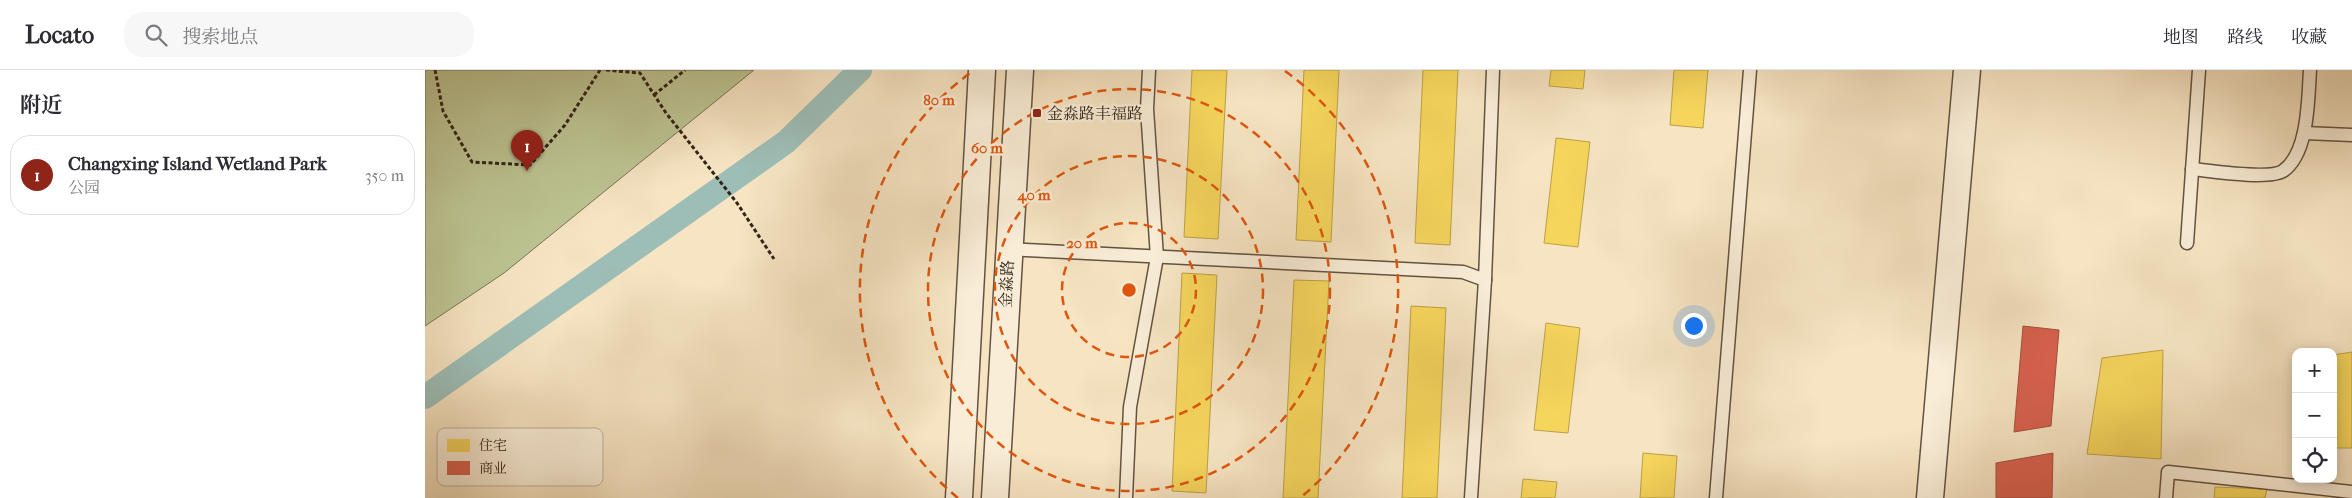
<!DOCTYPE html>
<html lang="zh">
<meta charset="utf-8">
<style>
body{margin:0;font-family:"IM FELL French Canon","Noto Serif SC",serif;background:#f7f7f7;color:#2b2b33}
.controls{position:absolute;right:15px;bottom:15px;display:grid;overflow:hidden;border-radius:10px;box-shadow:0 2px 12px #0003}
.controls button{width:45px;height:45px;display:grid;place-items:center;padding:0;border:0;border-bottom:1px solid #e1e1e2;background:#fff;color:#2b2b33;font:25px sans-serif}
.you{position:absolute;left:1268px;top:255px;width:18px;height:18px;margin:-12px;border:4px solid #fff;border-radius:50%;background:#1a73e8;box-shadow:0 0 0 8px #1a73e833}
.badge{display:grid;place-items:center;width:32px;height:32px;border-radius:50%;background:#8f2418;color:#fff;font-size:16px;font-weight:700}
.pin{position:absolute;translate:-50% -41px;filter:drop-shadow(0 1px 2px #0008)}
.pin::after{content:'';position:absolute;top:26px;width:18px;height:15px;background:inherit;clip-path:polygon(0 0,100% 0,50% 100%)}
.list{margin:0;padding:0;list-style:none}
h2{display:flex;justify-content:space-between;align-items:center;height:65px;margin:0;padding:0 20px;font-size:21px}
h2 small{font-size:16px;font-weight:400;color:#7c7c81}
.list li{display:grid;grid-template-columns:32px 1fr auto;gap:15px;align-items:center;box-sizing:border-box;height:80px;margin:0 10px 10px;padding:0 10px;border:1px solid #e1e1e2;border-radius:20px}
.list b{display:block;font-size:19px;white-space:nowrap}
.list p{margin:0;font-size:16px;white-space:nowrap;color:#7c7c81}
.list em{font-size:16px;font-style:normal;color:#7c7c81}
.icon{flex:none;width:28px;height:28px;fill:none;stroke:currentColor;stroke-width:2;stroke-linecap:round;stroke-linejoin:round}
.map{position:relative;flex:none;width:1927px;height:428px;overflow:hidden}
header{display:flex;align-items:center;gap:30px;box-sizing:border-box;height:70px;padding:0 25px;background:#fff;border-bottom:1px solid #e1e1e2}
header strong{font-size:24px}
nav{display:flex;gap:28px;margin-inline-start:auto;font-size:18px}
.search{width:350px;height:45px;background:#f7f7f7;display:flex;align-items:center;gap:12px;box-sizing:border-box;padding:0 18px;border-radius:20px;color:#7c7c81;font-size:19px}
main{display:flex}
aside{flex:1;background:#fff}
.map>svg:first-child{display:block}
.green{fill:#bdc493;stroke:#787455}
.homes{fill:#f6d55c;stroke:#bba047}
.shops{fill:#d6604d;stroke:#a54e3d}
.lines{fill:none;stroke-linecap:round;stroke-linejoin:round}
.canal{stroke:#9dbeb7;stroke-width:24}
.service-casing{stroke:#635342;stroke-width:15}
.minor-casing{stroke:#635342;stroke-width:29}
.path{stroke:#322317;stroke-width:3;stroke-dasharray:4 2.5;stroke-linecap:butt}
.service{stroke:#f9edd7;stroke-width:12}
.minor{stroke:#f9edd7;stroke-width:26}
.ring{fill:none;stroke:#df560d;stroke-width:2.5;stroke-dasharray:9 6}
.poi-dot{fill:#8f2418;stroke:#f9edd7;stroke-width:2}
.labels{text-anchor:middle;stroke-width:5;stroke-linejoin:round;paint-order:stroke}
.poi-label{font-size:16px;fill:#322317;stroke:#f9edd7;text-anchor:start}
.street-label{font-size:16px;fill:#322317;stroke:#f9edd7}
.key{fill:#f9edd7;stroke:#bdb09d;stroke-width:1}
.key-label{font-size:14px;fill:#322317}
.centre{fill:#df560d;stroke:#f9edd7;stroke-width:2.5}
.ring-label{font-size:15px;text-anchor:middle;font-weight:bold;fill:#df560d;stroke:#f9edd7;stroke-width:5;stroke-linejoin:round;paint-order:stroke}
</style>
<header>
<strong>Locato</strong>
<div class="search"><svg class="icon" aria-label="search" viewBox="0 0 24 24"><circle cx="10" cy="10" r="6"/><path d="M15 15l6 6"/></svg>搜索地点</div>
<nav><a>地图</a><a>路线</a><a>收藏</a></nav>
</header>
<main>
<aside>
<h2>附近<small></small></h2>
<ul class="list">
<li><span class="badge">1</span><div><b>Changxing Island Wetland Park</b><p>公园</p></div><em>350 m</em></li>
</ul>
</aside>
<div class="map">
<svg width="1927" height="428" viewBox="0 0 1927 428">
<rect width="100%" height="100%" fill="#f6e4c2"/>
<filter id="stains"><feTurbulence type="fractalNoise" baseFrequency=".004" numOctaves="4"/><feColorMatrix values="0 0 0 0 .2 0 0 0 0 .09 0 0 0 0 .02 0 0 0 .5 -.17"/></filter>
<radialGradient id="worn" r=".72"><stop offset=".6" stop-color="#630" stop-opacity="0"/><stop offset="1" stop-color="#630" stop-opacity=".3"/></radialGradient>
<path class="green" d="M0 0H329L79 203 0 256Z"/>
<g class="homes">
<path d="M767 0H802L793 169 759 167Z"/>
<path d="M879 0H914L906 172 871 170Z"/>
<path d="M998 0H1033L1025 175 990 173Z"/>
<path d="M1126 0H1160L1158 19 1124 16Z"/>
<path d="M1249 0H1283L1278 58 1245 55Z"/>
<path d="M1131 68 1165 72 1153 177 1119 173Z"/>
<path d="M757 203 792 205 781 423 747 421Z"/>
<path d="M869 210 904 211 893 428H858Z"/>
<path d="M986 236 1021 238 1012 428H977Z"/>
<path d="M1121 253 1155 258 1143 363 1109 360Z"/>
<path d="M1738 280 1736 389 1662 384 1677 288Z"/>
<path d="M1927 282V378H1908V285Z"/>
<path d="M1218 383 1252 386 1249 428H1215Z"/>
<path d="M1098 409 1132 412 1130 428H1096Z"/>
<path d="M1790 417 1842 419 1840 428H1789Z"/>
</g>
<g class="shops">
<path d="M1598 256 1634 260 1626 356 1589 362Z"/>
<path d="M1628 383 1627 428H1571V393Z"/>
</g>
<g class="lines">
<path class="canal" d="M0 327 361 72 435 0"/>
<defs>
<g id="service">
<path d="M1879 63 1927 65"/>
<path d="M1767 99C1786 101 1844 110 1858 101 1884 83 1883 28 1885 0"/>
<path d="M1762 173 1774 0"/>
<path d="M583 179 1038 202 1060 210"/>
<path d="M701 428 705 337 732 187 722 39 724 0"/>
<path d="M1046 428 1060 210 1068 0"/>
<path d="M1291 428 1325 0"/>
<path d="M1741 428 1743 402 1927 422"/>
</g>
<g id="minor">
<path d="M534 428 557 0"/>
<path d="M570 428 595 0"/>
<path d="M1505 428 1542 0"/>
</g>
</defs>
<use href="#service" class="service-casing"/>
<use href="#minor" class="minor-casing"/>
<g class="path">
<path d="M10 0 18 41 47 92 105 95 140 55 175 0"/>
<path d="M181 0 215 3 241 43 312 133 349 189"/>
<path d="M229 25 260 0"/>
</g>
<use href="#service" class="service"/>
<use href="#minor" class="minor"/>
</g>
<g class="ring">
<circle cx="704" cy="220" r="67"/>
<circle cx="704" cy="220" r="134"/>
<circle cx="704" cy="220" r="201"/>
<path d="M533 428A269 269 0 0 1 548 1M860 1A269 269 0 0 1 875 428"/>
</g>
<rect class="poi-dot" x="607" y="38" width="10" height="10" rx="2.5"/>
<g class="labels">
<g class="poi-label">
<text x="622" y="49">金淼路丰福路</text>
</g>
<g class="street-label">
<text transform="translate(581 214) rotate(-87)" y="6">金淼路</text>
</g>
</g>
<rect x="12" y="358" width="166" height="58" rx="8" class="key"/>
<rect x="22" y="369" width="23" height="13" fill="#f6d55c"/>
<rect x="22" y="391" width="23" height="14" fill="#d6604d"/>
<g class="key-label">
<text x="54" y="380">住宅</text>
<text x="54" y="403">商业</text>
</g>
<circle cx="704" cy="220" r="8" class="centre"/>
<g class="ring-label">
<text x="514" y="35">80 m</text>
<text x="562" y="83">60 m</text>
<text x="609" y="130">40 m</text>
<text x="657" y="178">20 m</text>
</g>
<rect width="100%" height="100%" filter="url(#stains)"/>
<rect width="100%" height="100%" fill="url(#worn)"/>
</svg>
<div class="controls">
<button>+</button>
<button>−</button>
<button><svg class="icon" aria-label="locate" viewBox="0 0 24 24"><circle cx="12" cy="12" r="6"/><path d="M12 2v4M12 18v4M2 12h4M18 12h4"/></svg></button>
</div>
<div class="you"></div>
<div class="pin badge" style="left:102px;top:101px">1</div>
</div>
</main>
